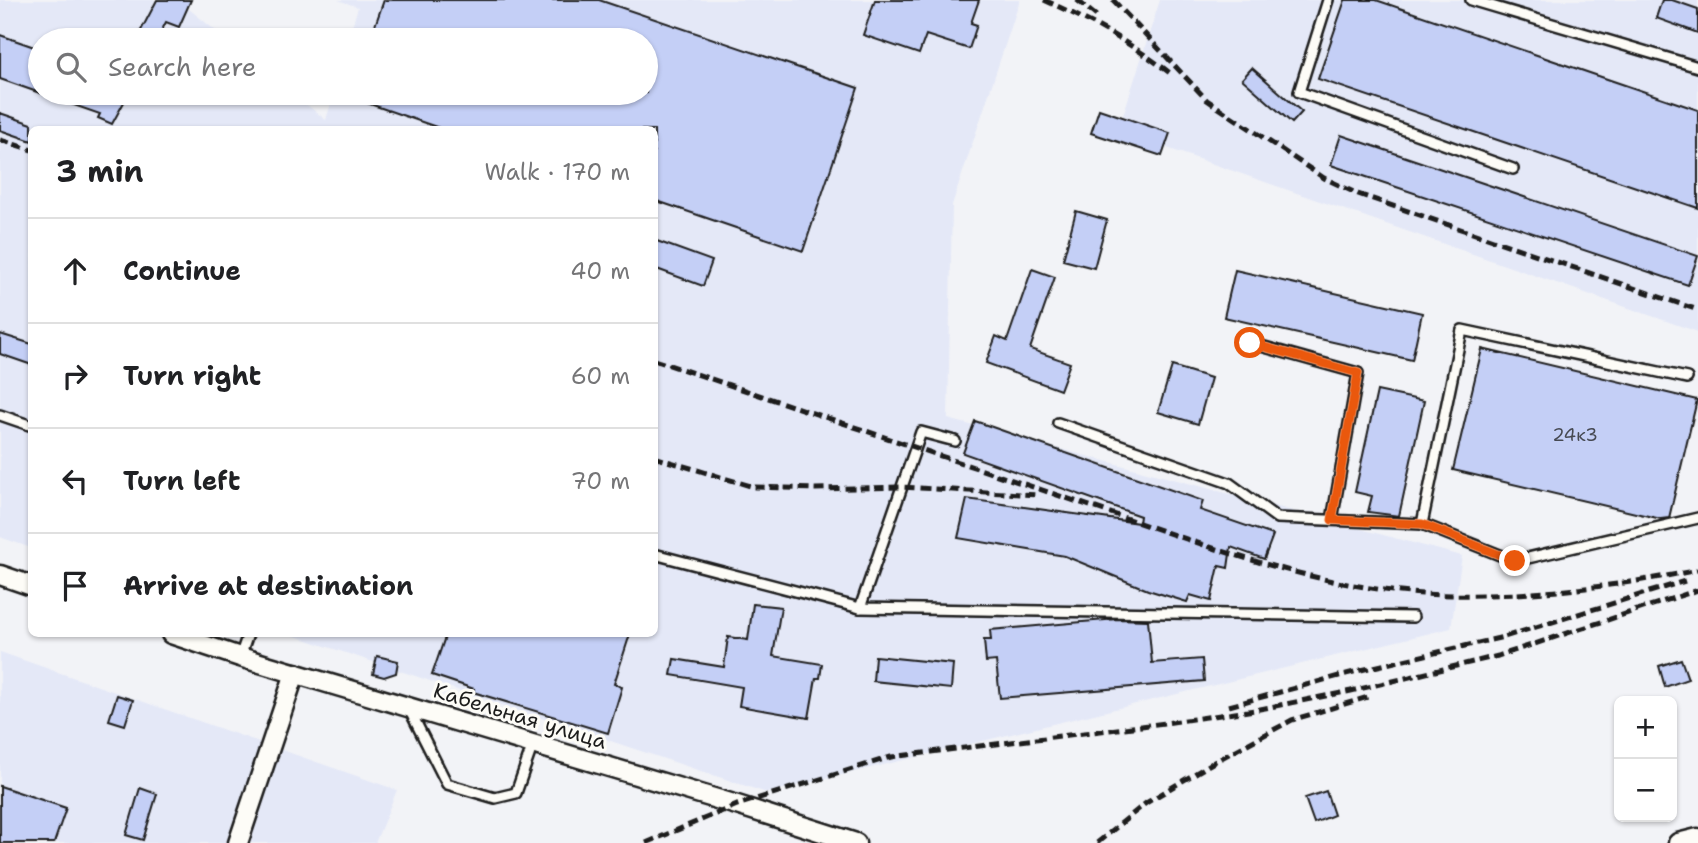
<!DOCTYPE html>
<meta charset="utf-8">
<style>
body{margin:0;font-family:"Shantell Sans",sans-serif;background:#f6f6f6;color:#202124}
.controls{position:absolute;right:21px;bottom:21px;display:grid;overflow:hidden;border-radius:10px;box-shadow:0 2px 5px #0004}
.controls button{width:63px;height:63px;display:grid;place-items:center;padding:0;border:0;border-bottom:2px solid #e0e0e0;background:#fff;color:#202124;font:35px sans-serif}
.stop{position:absolute;width:21px;height:21px;margin:-16px;border:5px solid #ea580c;border-radius:50%;background:#fff}
.stop.end{background:#ea580c;border-color:#fff;box-shadow:0 2px 7px #0008}
.list{margin:0;padding:0;list-style:none}
h2{display:flex;justify-content:space-between;align-items:center;height:91px;margin:0;padding:0 28px;font-size:30px}
h2 small{font-size:23px;font-weight:400;color:#757577}
.list li{display:grid;grid-template-columns:46px 1fr auto;gap:21px;align-items:center;box-sizing:border-box;height:105px;padding:0 28px;border-top:2px solid #e0e0e0}
.list b{display:block;font-size:26px;white-space:nowrap}
.list em{font-size:23px;font-style:normal;color:#757577}
.icon{flex:none;width:38px;height:38px;fill:none;stroke:currentColor;stroke-width:2;stroke-linecap:round;stroke-linejoin:round}
.map{position:relative;flex:none;width:1698px;height:843px;overflow:hidden}
.search{position:absolute;background:#fff;box-shadow:0 2px 5px #0004;left:28px;top:28px;width:630px;height:77px;display:flex;align-items:center;gap:18px;box-sizing:border-box;padding:0 24px;border-radius:38px;color:#757577;font-size:26px}
.panel{position:absolute;background:#fff;box-shadow:0 2px 5px #0004;left:28px;top:126px;width:630px;height:511px;border-radius:10px}
.map>svg:first-child{display:block}
.built{fill:#e4e8f7}
.building{fill:#c4cff6;stroke:#1c1c1c;stroke-width:2}
.lines{fill:none;stroke-linecap:round;stroke-linejoin:round}
.lane-casing{stroke:#1c1c1c;stroke-width:14}
.street-casing{stroke:#1c1c1c;stroke-width:23}
.lane{stroke:#fdfcf7;stroke-width:9}
.street{stroke:#fdfcf7;stroke-width:18}
.rail{stroke:#1c1c1c;stroke-width:5;stroke-dasharray:10 5;stroke-linecap:butt}
.route{stroke:#ea580c;stroke-width:9}
.labels{text-anchor:middle;stroke-width:6;stroke-linejoin:round;paint-order:stroke}
.number-label{font-size:18px;fill:#464952}
.street-label{font-size:21px;fill:#1c1c1c;stroke:#fdfcf7}
</style>
<div class="map">
<svg width="1698" height="843" viewBox="0 0 1698 843">
<rect width="100%" height="100%" fill="#f2f3f7"/>
<filter id="ink" filterUnits="userSpaceOnUse"><feTurbulence type="fractalNoise" baseFrequency=".0143" numOctaves="2"/><feDisplacementMap in="SourceGraphic" scale="14" xChannelSelector="R" yChannelSelector="G"/><feConvolveMatrix kernelMatrix="1 2 1 2 8 2 1 2 1" color-interpolation-filters="sRGB"/></filter>
<g filter="url(#ink)">
<g class="built">
<path d="M0 0H178L227 40H40V93H292L326 120 334 93H646V40H348L358 7 338 0H1020L952 205 948 419 1462 556 1451 628 767 793 289 634H654V130H32L31 548 0 537Z"/>
<path d="M1160 0H1698V332L1118 131Z"/>
<path d="M0 652 397 790 375 843H0Z"/>
</g>
<g class="building">
<path d="M157 0H191L179 27 166 22 157 40H136Z"/>
<path d="M384 0H599L858 88 803 251 654 200V130H445L344 95V93H646V40H370Z"/>
<path d="M875 0H979L971 23 977 25 969 49 926 35 919 54 863 35Z"/>
<path d="M1345 0H1376L1698 110V208L1318 79Z"/>
<path d="M1662 0H1672L1698 9V33L1656 18Z"/>
<path d="M0 35 40 49V93L0 79Z"/>
<path d="M1252 68 1302 112 1292 123 1242 79Z"/>
<path d="M46 93H100L108 97 110 93H129L112 124 98 118 100 114 45 95Z"/>
<path d="M1099 109 1170 133 1162 156 1091 133Z"/>
<path d="M0 113 32 124V141L0 130Z"/>
<path d="M1341 135 1698 256 1688 285 1331 165Z"/>
<path d="M1076 211 1107 220 1094 268 1063 260Z"/>
<path d="M654 240 712 261 703 286 654 268Z"/>
<path d="M1032 269 1055 277 1030 349 1070 363 1060 390 986 363 996 336 1007 341Z"/>
<path d="M1235 270 1422 313 1412 360 1224 317Z"/>
<path d="M0 334 32 344V365L0 354Z"/>
<path d="M1482 349 1697 400 1669 518 1661 519 1453 470Z"/>
<path d="M1172 366 1211 378 1198 424 1158 412Z"/>
<path d="M1377 391 1424 401 1399 516 1368 512 1372 496 1355 492Z"/>
<path d="M975 421 1203 501 1200 510 1273 535 1264 559 1231 547 1228 568 1219 566 1211 601 1190 595 1187 602 1148 590 1065 556 958 538 967 499 1139 523 1140 516 963 453Z"/>
<path d="M753 604 781 607 773 656 822 664 820 678H816L809 718 739 706 742 687 671 675 674 659 724 667 728 637 748 640Z"/>
<path d="M1117 619 1148 620 1152 663 1202 659 1204 681 1000 698 996 661 986 662 984 640H991L990 630Z"/>
<path d="M446 634H630L614 684 622 687 608 733 473 692 474 689 432 675Z"/>
<path d="M377 656 398 661 396 673 384 677 373 674Z"/>
<path d="M875 656 953 664 951 689 873 681Z"/>
<path d="M1681 659 1688 679 1665 687 1659 666Z"/>
<path d="M117 695 133 700 125 725 109 720Z"/>
<path d="M0 786 66 808 54 843H0Z"/>
<path d="M140 788 157 794 143 840 126 835Z"/>
<path d="M1326 791 1334 815 1314 823 1305 798Z"/>
</g>
<g class="lines">
<defs>
<g id="lane">
<path d="M1328 0 1299 92 1513 169"/>
<path d="M1471 0 1698 67"/>
<path d="M1250 343 1358 373 1332 520"/>
<path d="M1687 378 1462 330 1422 524 1515 561 1698 518"/>
<path d="M0 415 32 426"/>
<path d="M1058 423 1229 483 1277 518 1422 524"/>
<path d="M654 554 860 608 1413 617"/>
<path d="M860 608 921 432 955 441"/>
<path d="M240 657 248 634"/>
<path d="M409 709 447 784 495 798 516 793 533 744"/>
</g>
<g id="street">
<path d="M0 575 32 586"/>
<path d="M171 634 240 657 737 805 856 843"/>
<path d="M238 843 295 673"/>
<path d="M1678 843 1698 838"/>
</g>
</defs>
<use href="#lane" class="lane-casing"/>
<use href="#street" class="street-casing"/>
<use href="#lane" class="lane"/>
<use href="#street" class="street"/>
<g class="rail">
<path d="M1044 0C1089 20 1131 43 1170 73"/>
<path d="M1077 0 1100 19"/>
<path d="M1113 0 1207 100 1324 178 1358 194 1698 310"/>
<path d="M0 140 32 150"/>
<path d="M654 360C799 408 943 457 1087 505 1197 542 1307 586 1423 594 1516 599 1607 588 1698 570"/>
<path d="M654 457 754 487 815 489 902 487 1037 495"/>
<path d="M1229 706 1361 670 1504 637 1685 581"/>
<path d="M646 843 737 805 891 757 1165 723 1255 710 1351 691 1498 656 1698 590"/>
<path d="M1097 843 1146 803 1214 762 1292 720 1368 697"/>
</g>
</g>
</g>
<g class="lines" filter="url(#ink)">
<path class="route" d="M1250 343 1358 373 1332 520 1422 524 1515 561"/>
</g>
<g class="labels">
<g class="number-label">
<text x="1575" y="441">24к3</text>
</g>
<g class="street-label">
<text transform="translate(520 716) rotate(17)" y="7">Кабельная улица</text>
</g>
</g>
</svg>
<div class="controls">
<button>+</button>
<button>−</button>
</div>
<div class="stop" style="left:1250px;top:343px"></div>
<div class="stop end" style="left:1515px;top:561px"></div>
<div class="search"><svg class="icon" aria-label="search" viewBox="0 0 24 24"><circle cx="10" cy="10" r="6"/><path d="M15 15l6 6"/></svg>Search here</div>
<section class="panel">
<h2>3 min<small>Walk · 170 m</small></h2>
<ul class="list">
<li><svg class="icon" aria-label="ahead" viewBox="0 0 24 24"><path d="M12 20V5M6 11l6-6 6 6"/></svg><div><b>Continue</b></div><em>40 m</em></li>
<li><svg class="icon" aria-label="right" viewBox="0 0 24 24"><path d="M7 20v-9h11M14 6l5 5-5 5"/></svg><div><b>Turn right</b></div><em>60 m</em></li>
<li><svg class="icon" aria-label="left" viewBox="0 0 24 24"><path d="M17 20v-9H6M10 6l-5 5 5 5"/></svg><div><b>Turn left</b></div><em>70 m</em></li>
<li><svg class="icon" aria-label="arrive" viewBox="0 0 24 24"><path d="M6 21V4h12l-3 4 3 4H6"/></svg><div><b>Arrive at destination</b></div></li>
</ul>
</section>
</div>
